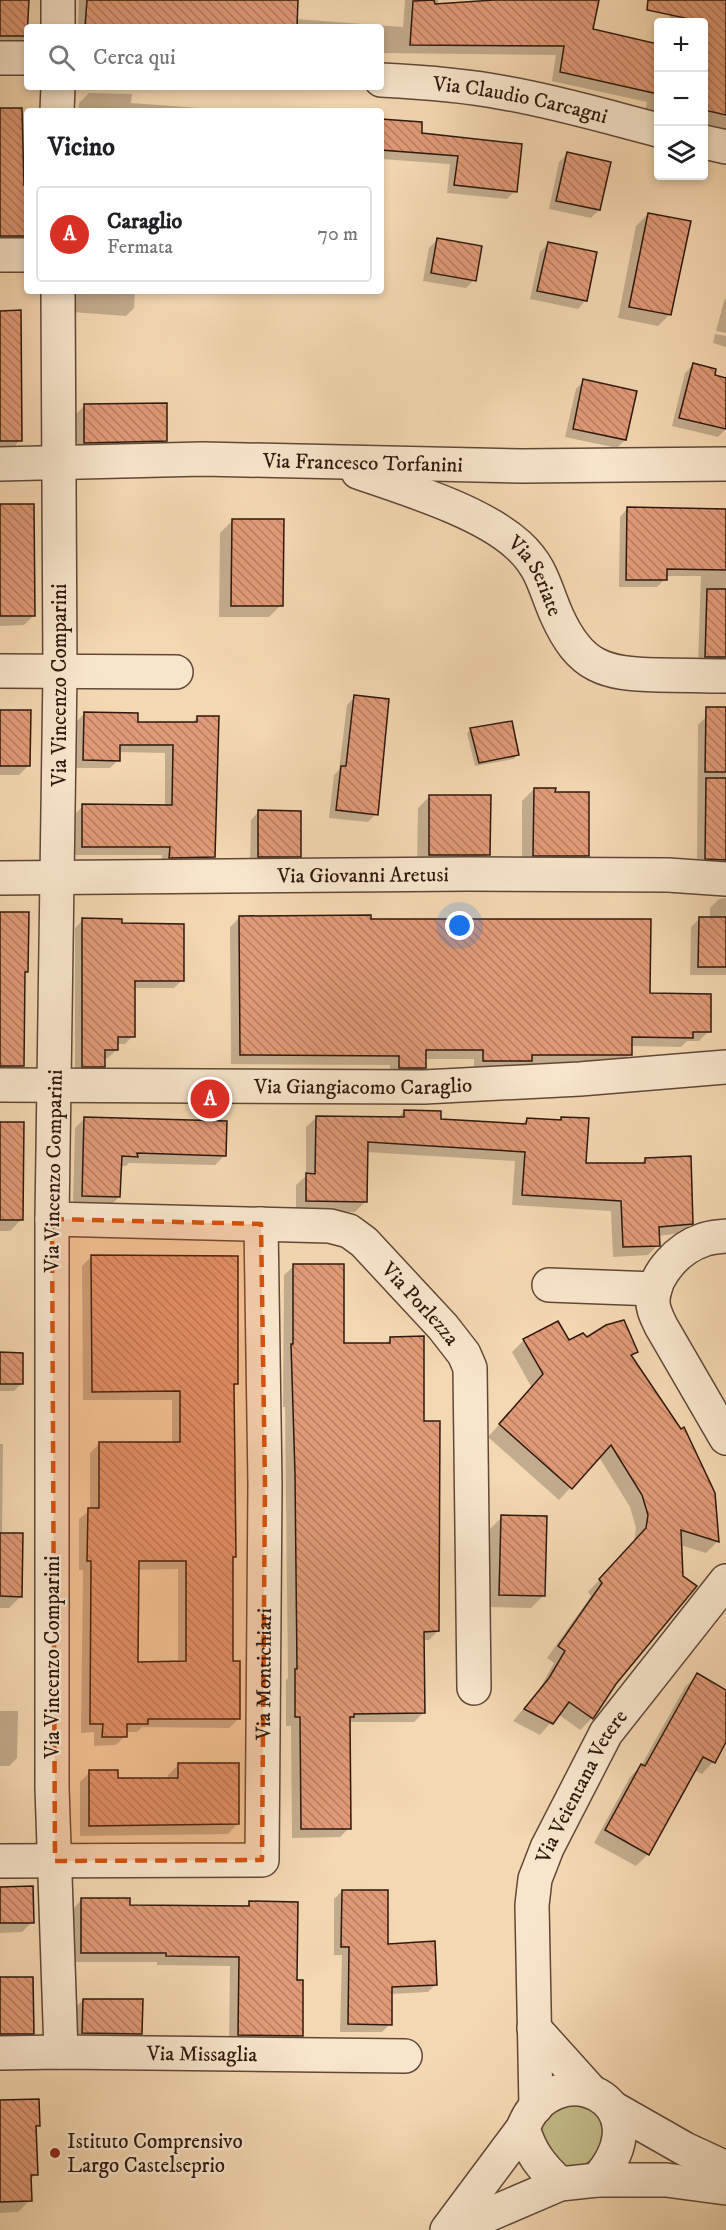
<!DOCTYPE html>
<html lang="it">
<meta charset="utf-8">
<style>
body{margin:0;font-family:"IM FELL DW Pica",serif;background:#f2f2f2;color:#202124}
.controls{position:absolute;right:18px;top:18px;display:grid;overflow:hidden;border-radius:6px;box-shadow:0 3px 9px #0003}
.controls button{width:54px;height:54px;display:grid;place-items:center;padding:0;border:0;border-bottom:2px solid #e0e0e0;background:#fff;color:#202124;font:30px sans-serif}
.you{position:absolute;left:460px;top:926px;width:21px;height:21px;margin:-15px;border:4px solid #fff;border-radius:50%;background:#1a73e8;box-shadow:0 0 0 9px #1a73e833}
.badge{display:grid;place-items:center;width:39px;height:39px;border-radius:50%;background:#d93025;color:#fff;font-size:20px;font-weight:700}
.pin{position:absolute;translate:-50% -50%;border:3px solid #fff;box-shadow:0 2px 6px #0006}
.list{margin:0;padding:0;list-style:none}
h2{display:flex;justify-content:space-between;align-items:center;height:78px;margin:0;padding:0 24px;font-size:26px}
h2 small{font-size:20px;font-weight:400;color:#757577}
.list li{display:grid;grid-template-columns:39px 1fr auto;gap:18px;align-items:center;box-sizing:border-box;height:96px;margin:0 12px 12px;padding:0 12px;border:2px solid #e0e0e0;border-radius:6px}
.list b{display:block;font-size:22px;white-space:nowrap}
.list p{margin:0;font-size:20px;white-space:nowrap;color:#757577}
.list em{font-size:20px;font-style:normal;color:#757577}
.icon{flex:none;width:33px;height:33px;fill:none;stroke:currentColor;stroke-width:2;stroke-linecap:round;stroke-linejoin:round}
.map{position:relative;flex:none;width:726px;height:2230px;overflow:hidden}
.search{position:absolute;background:#fff;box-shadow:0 3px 9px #0003;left:24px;top:24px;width:360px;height:66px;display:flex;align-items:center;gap:15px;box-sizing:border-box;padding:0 21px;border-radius:6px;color:#757577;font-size:22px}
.panel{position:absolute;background:#fff;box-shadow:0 3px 9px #0003;left:24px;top:108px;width:360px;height:186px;border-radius:6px}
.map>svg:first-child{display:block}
.grass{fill:#c2bc87;stroke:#786a4a;stroke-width:1.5}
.shadow{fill:#0003;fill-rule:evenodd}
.building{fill:url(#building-back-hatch);stroke:#2e180e;stroke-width:1.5;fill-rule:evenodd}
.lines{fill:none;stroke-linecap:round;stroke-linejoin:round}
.minor-casing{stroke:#604837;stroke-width:36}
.minor{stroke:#f8e6cc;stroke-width:33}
.marked{fill:#d5520c;fill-opacity:0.2;stroke:#d5520c;stroke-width:4.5;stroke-dasharray:12 8;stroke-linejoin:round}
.poi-dot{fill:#8f2418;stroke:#f8e6cc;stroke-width:2}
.labels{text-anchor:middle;stroke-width:4.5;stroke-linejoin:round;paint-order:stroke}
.street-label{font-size:21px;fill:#2e180e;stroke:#f8e6cc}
.poi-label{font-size:21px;fill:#2e180e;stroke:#f8e6cc;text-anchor:start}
</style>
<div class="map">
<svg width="726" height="2230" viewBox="0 0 726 2230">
<defs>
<pattern id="building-back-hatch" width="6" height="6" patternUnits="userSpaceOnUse" patternTransform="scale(1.5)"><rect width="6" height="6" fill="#e19a77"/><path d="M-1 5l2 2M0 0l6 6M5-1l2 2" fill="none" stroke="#b77d60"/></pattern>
</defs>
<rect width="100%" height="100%" fill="#f4d8b1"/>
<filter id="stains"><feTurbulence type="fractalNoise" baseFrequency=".00333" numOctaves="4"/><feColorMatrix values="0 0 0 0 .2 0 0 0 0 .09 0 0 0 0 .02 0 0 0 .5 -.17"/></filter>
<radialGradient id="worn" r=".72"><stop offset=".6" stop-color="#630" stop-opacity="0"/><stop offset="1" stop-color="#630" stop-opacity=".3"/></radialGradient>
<path class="grass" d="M563 2101 598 2112 606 2137C593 2160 588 2172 559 2165L538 2134 545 2112Z"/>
<g class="shadow">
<path d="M0 0H28L27 36 19 43 0 44Z"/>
<path d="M79 0H297L296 19 403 27 405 0H438V5L491 2 492 0H598L591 30 658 45V124L643 118 647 102 552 81 556 55 381 53V27H78Z"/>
<path d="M673 0H726V130L704 125V22H669Z"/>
<path d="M89 93 132 94 131 103 214 109 213 111H79V103Z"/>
<path d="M0 110 22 187H27V237L20 244H0Z"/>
<path d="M381 120 420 134 521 145 515 191 507 199 447 193 450 164 381 159Z"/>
<path d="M567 154 599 210 591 218 549 209 559 162Z"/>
<path d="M648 214 670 314 658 326 618 318 636 226Z"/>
<path d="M437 240 474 280 466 288 423 281 429 248Z"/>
<path d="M548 244 586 300 578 309 530 299 540 252Z"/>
<path d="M73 291H135L134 308 126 316 72 312Z"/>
<path d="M726 298V333L716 331 724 301Z"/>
<path d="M0 312 20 440 10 451H0Z"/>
<path d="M715 334 726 336V347L713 343Z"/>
<path d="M693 365 713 376 726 379V429L718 437 672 426 685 373Z"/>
<path d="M584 381 625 440 617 448 565 437 576 389Z"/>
<path d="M84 406 166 441 154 453 72 455V418Z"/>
<path d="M0 505 34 615 24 625 0 626Z"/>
<path d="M627 509 726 510V666L698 664 701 576H665V579L657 587H619L620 517Z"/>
<path d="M232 521 281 605 269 617H219L220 533Z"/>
<path d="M355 697 376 814 368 822 329 818 334 775 339 770 347 705Z"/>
<path d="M0 713 28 766 19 775H0Z"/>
<path d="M84 714 136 724H191L197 718 213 857 205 865H162V855H74L75 814 83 806H165V753L119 752 118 760 110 768H76V722Z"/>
<path d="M707 716H726V871L697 867 698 725Z"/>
<path d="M471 729 517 755 514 759 475 766 467 733Z"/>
<path d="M534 789 554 793 587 855 575 867H522V801Z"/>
<path d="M430 796 488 854 476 866H417L418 808Z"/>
<path d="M259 811 300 856 292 864 250 865 251 820Z"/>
<path d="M726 898V975H690L691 927 699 919H710V908L719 899Z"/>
<path d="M0 913 27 971 23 975 22 1066 14 1075H0Z"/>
<path d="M240 917 370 921 649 995 709 1031 699 1041H687L681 1047 630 1046V1054L621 1064H527L521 1070H474V1059H425V1067L415 1077H390V1065L231 1064 230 927Z"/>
<path d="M83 920 120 925 182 980 174 988H133V1036L125 1044H116V1050L108 1058H103V1066L95 1074H75V928Z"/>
<path d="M404 1111 439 1121 521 1125 527 1119 559 1121 562 1118 584 1164 640 1165 645 1159 692 1223 681 1233 658 1236V1245L648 1255 613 1257 611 1211 512 1205 515 1161 366 1152 365 1202 355 1212 296 1211V1185L306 1176V1127L317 1117 398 1118Z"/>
<path d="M85 1118 225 1155 215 1165 129 1163 126 1166H120L119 1197 109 1207 73 1206 75 1128Z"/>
<path d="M0 1123 21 1220 10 1231H0Z"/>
<path d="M91 1257 237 1384 232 1388 234 1557 232 1559 231 1663 238 1719 229 1728 142 1727 137 1732H125V1736L116 1745 94 1746V1732L81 1733 83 1570H79V1519L90 1510V1453L99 1444H172V1400H83L82 1266ZM178 1569V1663H137V1570Z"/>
<path d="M294 1266 343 1345H384L391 1338 423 1422 438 1631 429 1640H422L423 1713 414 1722H349V1828L340 1837 292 1838 291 1726H286V1680L288 1678 285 1407H283L284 1275Z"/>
<path d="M587 1339 636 1352 631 1357 718 1541 706 1553 680 1545 614 1683 592 1718 580 1730 558 1714 540 1735 513 1721 538 1692 554 1663 547 1658 591 1596 588 1592 634 1542 636 1528 630 1507 599 1457 559 1500 488 1437 532 1388 512 1352 524 1340 568 1342Z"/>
<path d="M0 1354 22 1383 14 1391H0Z"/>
<path d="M0 1444H3L2 1535 21 1596 9 1608H0Z"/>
<path d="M502 1517 543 1596 531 1608 488 1607 490 1529Z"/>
<path d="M697 1675 726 1691V1739L713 1762 702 1774 694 1770 648 1854 636 1866 594 1843 630 1777 641 1766 685 1687Z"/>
<path d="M0 1711H18L17 1758 9 1766H0V1791Z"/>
<path d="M178 1765 238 1823 228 1834 80 1836V1782L90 1772 116 1780H168V1775Z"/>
<path d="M0 1888 32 1922 22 1932 0 1933Z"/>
<path d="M342 1891 386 1946 436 1984 428 1992 391 1994 390 2024 382 2032H340L342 1955H334V1899Z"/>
<path d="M82 1899 128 1907 245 1908 250 1903 296 1981 301 2035 292 2045 229 2044 230 1966 157 1965V1962H72L73 1909Z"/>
<path d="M0 1979 32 2033 22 2044H0Z"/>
<path d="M83 2000 141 2034 132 2042 74 2041 75 2008Z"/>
<path d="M0 2101 38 2125 34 2129 36 2174 30 2181V2200L18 2212 0 2213Z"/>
</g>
<g class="building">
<path d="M0 0H29L27 36H0Z"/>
<path d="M87 0H298L297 27H85Z"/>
<path d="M434 0 435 4 494 0H599L593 29 658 44V94L560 72 564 46 410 45 413 1Z"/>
<path d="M648 0H726V115L704 110V22L647 10Z"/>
<path d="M0 108H22L24 185H27V236H0Z"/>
<path d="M381 119 422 122V133L522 144 517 192 454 185 458 156 381 150Z"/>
<path d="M567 152 611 162 600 210 556 201Z"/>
<path d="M648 213 691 221 671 315 629 307Z"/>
<path d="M437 238 482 246 476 281 431 273Z"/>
<path d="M548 242 597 252 587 301 537 291Z"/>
<path d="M21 310 22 441H0V311Z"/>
<path d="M693 363 716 369 715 375 726 378V429L679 418Z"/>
<path d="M583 379 637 391 626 440 573 429Z"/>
<path d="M167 403V441L84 443V404Z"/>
<path d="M0 504H34L35 616H0Z"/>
<path d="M627 507 726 509V570L667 569V580H626Z"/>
<path d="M232 519H284L283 606H231Z"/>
<path d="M707 589H726V657H705Z"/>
<path d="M354 695 389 699 378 815 336 810 341 766H346Z"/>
<path d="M706 707H726V772H705Z"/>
<path d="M0 710H31L30 766H0Z"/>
<path d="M84 712 138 713V722H197V716H219L215 857 169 858 170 847H82V804L172 805 173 745H120V761L83 760Z"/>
<path d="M512 721 519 755 479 763 470 728Z"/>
<path d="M706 778H726V860L705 859Z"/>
<path d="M534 788H556L555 792H589V856H533Z"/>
<path d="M429 795H491L490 855H429Z"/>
<path d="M258 810 301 811V857H258Z"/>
<path d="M0 912H29L28 972H25L24 1066H0Z"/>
<path d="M371 915V919H651L650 993 711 994V1032H693V1038L632 1037V1055H532V1061H483V1050H426V1068H399V1056L240 1055 239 916Z"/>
<path d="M699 917H726V967H698Z"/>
<path d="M82 918 122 919V923L184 924V981H135V1037H118V1050H105V1067H82Z"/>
<path d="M404 1110 441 1111V1119L526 1124 527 1118 561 1120V1117L589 1118 586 1163H645V1158L691 1156 693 1224 659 1227 660 1246 623 1247 621 1201 522 1195 525 1152 368 1142 367 1202 306 1201V1173L315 1174 316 1116 404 1117Z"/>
<path d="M84 1117 227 1121 226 1156 137 1153 138 1157 122 1156 120 1197 82 1196Z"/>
<path d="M0 1122H24L23 1220H0Z"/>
<path d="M91 1255 238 1256V1384H234L236 1557H233V1661H240V1719H148V1724H127V1737H102L103 1724H90L91 1561H87L88 1508H99V1442H180V1391L92 1392ZM139 1561H186V1661L138 1662Z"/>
<path d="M293 1264H344V1343H390V1337L424 1336V1421H440L439 1631 424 1632 425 1713 354 1714V1717H350L351 1829H301L300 1717H295V1669H297L295 1474 291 1344H293Z"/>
<path d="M624 1320 638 1352 631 1355 681 1429 684 1427 715 1493 719 1542 681 1530 683 1576 697 1586 616 1684 593 1719 569 1702 553 1724 524 1709 549 1678 565 1651 558 1646 602 1583 599 1579 646 1528 648 1515 642 1495 611 1445 572 1489 499 1424 543 1374 523 1339 558 1321 569 1340 583 1333 587 1337 606 1325Z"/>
<path d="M0 1352 23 1353V1384H0Z"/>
<path d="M501 1515 547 1516 545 1596 499 1595Z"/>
<path d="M0 1533H23L22 1597 0 1596Z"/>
<path d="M697 1673 726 1690V1742L715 1763 703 1757 649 1855 605 1830 641 1764 645 1766Z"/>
<path d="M178 1763H239V1824L89 1826V1770H118V1778H178Z"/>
<path d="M33 1886 34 1923H0V1887Z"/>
<path d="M342 1890H388V1944L435 1941 437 1985 392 1987V2025L348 2024 349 1947H341Z"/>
<path d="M81 1898H130V1905L249 1906V1901L298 1902 297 1980H303V2036L238 2035 239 1957 166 1956V1953H81Z"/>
<path d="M0 1977H33L34 2034H0Z"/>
<path d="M83 1999H143L142 2034 82 2033Z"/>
<path d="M39 2099 40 2126H36L38 2175H31L32 2201 0 2202V2100Z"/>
</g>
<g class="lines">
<defs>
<g id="minor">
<path d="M58 27V0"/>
<path d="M0 58H27"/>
<path id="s1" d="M381 80C423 82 464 85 505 93 557 102 608 117 658 130"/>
<path d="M57 111 58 87"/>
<path d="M704 142 726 147"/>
<path d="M0 255H27"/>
<path d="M58 291 60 672 52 1219V1788L61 2052"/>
<path id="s2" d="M0 464 203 459 522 466 726 464"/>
<path id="s3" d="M358 472C406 489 481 511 518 545 543 568 544 587 557 616 580 667 604 674 658 675 681 675 703 676 726 676"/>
<path d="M0 671 176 672"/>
<path id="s4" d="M0 878 468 874 668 875 726 879"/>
<path id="s5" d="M0 1085 424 1087 580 1079 726 1067"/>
<path id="s6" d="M52 1219 330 1226 349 1231 364 1242 443 1327 464 1354 470 1368 474 1688"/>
<path d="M726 1236C718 1237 710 1237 703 1240 679 1248 655 1273 653 1299 652 1309 657 1317 661 1326L726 1438"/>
<path d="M549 1285 655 1289"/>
<path id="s7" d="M0 1861 262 1860 265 1485 261 1224"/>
<path d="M534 2028 589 2089"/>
<path id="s8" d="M0 2053 61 2052 405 2056"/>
<path id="s9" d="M536 2107 532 1905 535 1879 547 1848 606 1733 726 1581"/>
<path d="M613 2108 685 2149 726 2168"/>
<path d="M523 2128C531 2154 541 2166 560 2184"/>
<path d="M447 2230 523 2128C553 2050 667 2100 597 2180"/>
<path d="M453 2230 560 2184 597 2180H666L726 2188"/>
</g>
</defs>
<use href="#minor" class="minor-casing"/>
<use href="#minor" class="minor"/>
</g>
<path class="marked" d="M52 1219 261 1224 265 1485 262 1860 55 1861Z"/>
<circle class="poi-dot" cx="55" cy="2153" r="6"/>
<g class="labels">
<g class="street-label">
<text dy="7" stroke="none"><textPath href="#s1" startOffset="141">Via Claudio Carcagni</textPath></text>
<text dy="7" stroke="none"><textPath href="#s2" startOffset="363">Via Francesco Torfanini</textPath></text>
<text dy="7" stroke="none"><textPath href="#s3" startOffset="213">Via Seriate</textPath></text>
<text transform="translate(59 685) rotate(-90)" y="7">Via Vincenzo Comparini</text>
<text dy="7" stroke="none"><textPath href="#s4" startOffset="363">Via Giovanni Aretusi</textPath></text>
<text dy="7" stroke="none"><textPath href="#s5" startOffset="363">Via Giangiacomo Caraglio</textPath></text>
<text transform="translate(53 1171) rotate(-89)" y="7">Via Vincenzo Comparini</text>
<text dy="7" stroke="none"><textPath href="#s6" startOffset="400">Via Porlezza</textPath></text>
<text transform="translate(52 1657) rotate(-90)" y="7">Via Vincenzo Comparini</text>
<text dy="7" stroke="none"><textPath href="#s7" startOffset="448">Via Montichiari</textPath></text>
<text dy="7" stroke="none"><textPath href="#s9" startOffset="332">Via Veientana Vetere</textPath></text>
<text dy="7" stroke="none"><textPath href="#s8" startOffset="202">Via Missaglia</textPath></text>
</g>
<g class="poi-label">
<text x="67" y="2148">Istituto Comprensivo<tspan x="67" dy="24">Largo Castelseprio</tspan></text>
</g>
</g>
<rect width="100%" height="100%" filter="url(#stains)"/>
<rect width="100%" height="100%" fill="url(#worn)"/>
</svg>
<div class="controls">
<button>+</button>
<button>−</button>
<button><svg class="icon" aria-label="layers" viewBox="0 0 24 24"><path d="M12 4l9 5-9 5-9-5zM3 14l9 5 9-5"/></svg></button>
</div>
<div class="you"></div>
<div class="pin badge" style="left:210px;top:1099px">A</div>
<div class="search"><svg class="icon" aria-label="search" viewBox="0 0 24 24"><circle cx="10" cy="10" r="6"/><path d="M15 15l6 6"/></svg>Cerca qui</div>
<section class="panel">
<h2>Vicino<small></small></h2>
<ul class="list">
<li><span class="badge">A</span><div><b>Caraglio</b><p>Fermata</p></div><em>70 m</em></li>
</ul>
</section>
</div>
